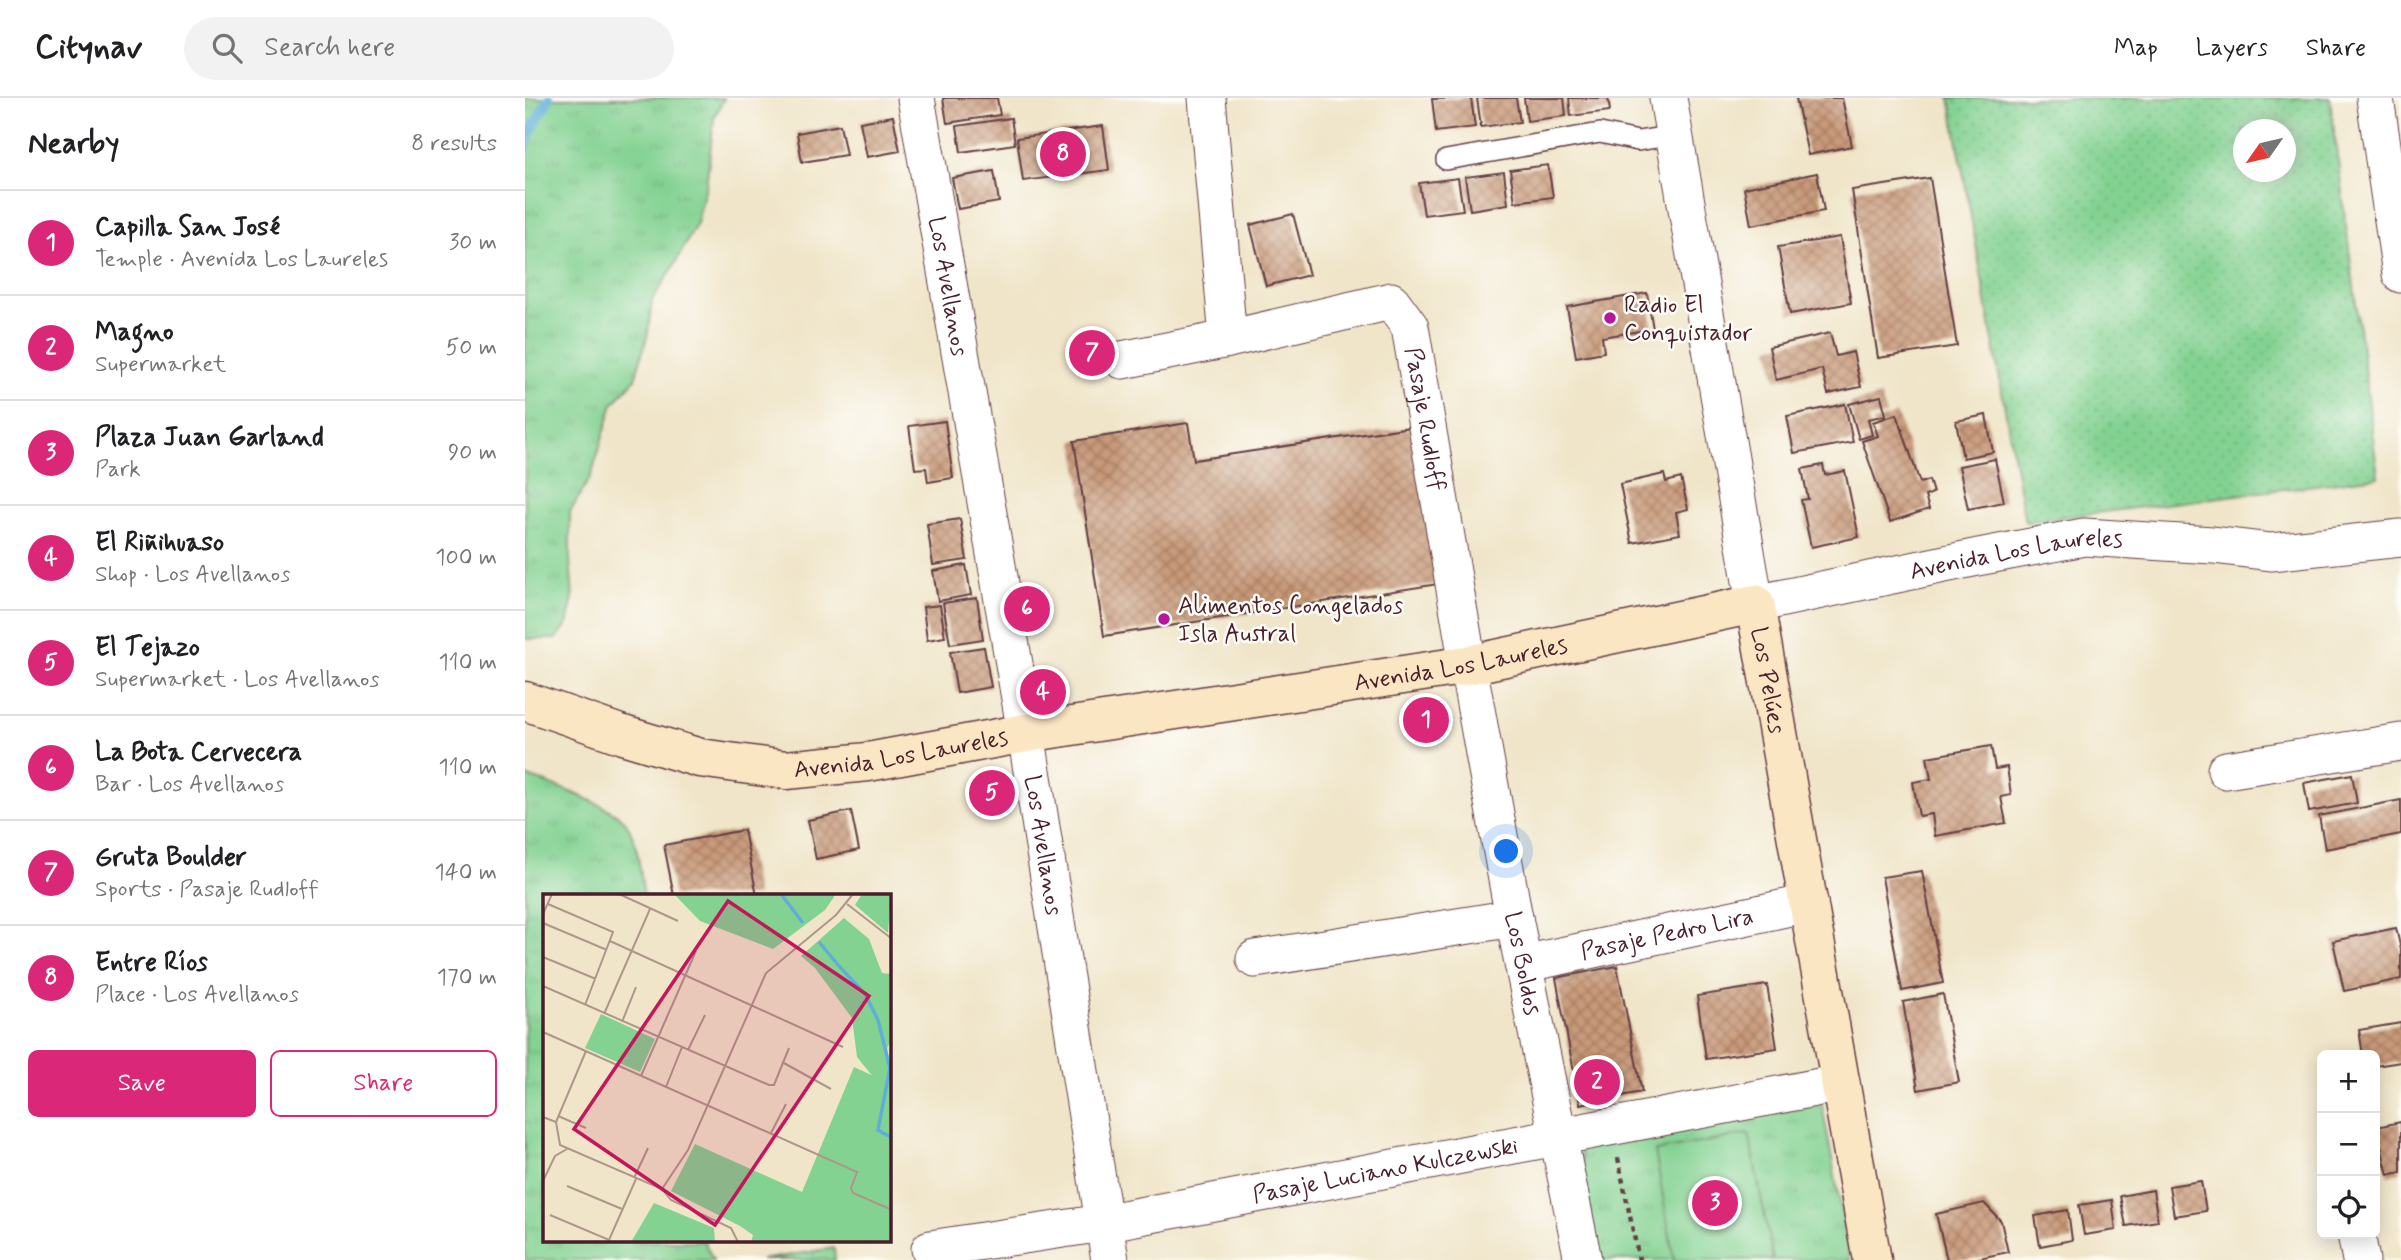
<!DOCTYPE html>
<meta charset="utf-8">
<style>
body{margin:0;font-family:Mynerve,sans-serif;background:#f2f2f2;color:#202124}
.controls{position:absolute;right:21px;bottom:21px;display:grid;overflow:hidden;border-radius:10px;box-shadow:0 4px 18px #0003}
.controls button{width:63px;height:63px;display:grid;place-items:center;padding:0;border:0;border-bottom:2px solid #e0e0e0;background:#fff;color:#202124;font:35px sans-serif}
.compass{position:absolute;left:1708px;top:21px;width:63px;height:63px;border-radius:50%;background:#fff;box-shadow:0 4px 18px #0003;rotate:236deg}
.you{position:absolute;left:982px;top:754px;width:24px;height:24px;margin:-18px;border:5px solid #fff;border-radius:50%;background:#1a73e8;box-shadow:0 0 0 10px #1a73e833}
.badge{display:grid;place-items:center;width:46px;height:46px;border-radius:50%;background:#db2777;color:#fff;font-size:23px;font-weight:700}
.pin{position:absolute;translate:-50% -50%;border:4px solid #fff;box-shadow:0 2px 7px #0006}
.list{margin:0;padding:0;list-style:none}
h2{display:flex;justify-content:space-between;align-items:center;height:91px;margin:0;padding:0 28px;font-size:30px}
h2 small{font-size:23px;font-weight:400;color:#757577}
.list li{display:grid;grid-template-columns:46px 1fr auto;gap:21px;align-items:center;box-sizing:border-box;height:105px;padding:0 28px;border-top:2px solid #e0e0e0}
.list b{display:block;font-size:26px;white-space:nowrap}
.list p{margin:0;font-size:23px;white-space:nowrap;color:#757577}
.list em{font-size:23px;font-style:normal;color:#757577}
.actions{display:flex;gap:14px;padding:21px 28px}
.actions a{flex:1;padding:16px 0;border:2px solid #db2777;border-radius:10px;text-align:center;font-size:24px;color:#db2777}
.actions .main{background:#db2777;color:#fff}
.icon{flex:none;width:38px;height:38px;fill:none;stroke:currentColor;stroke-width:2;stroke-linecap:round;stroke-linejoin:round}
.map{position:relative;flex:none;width:1876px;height:1162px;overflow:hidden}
header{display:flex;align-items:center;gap:42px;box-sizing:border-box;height:98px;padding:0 35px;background:#fff;border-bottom:2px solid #e0e0e0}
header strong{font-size:33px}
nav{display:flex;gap:38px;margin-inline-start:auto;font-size:24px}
.search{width:490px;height:63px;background:#f2f2f2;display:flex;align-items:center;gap:18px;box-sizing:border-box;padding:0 24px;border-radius:38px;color:#757577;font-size:26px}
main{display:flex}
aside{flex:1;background:#fff}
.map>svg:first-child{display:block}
.grass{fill:url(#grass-dots);stroke:#66785e;stroke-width:2;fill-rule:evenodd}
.wetland{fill:url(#wetland-marsh);stroke:#66785e;stroke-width:2}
.park{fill:url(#park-tufts);stroke:#66785e;stroke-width:2}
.garden{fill:#83d292;stroke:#66785e;stroke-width:2}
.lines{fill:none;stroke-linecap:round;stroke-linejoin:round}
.stream{stroke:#5dafd8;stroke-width:10}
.building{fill:url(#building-cross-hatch)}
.lane-casing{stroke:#633d43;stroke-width:22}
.street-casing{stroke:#633d43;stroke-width:39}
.secondary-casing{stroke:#633d43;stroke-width:41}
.path{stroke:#633d43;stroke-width:4.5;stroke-dasharray:5 5;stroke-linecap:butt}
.lane{stroke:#fff;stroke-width:19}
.street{stroke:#fff;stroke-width:37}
.secondary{stroke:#fbe6c4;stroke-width:38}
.poi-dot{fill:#b5179e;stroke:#fdfcf7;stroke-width:2.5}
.labels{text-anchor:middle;stroke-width:5;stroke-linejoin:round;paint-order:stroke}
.street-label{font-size:24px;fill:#4a1f2b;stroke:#fdfcf7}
.poi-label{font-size:24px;fill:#4a1f2b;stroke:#fdfcf7;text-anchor:start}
.inset-river{fill:none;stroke:#5dafd8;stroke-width:3.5}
.inset-road{fill:none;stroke:#ae968a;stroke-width:2}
.view{fill:#c2185b;fill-opacity:0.15;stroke:#c2185b;stroke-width:3.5}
.inset-edge{fill:none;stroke:#4a1f2b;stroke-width:3.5}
</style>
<header>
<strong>Citynav</strong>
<div class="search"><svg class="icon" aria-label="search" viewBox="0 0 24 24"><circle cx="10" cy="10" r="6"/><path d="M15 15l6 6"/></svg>Search here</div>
<nav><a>Map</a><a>Layers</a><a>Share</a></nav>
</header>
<main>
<aside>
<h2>Nearby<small>8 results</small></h2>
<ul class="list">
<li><span class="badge">1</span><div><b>Capilla San José</b><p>Temple · Avenida Los Laureles</p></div><em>30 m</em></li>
<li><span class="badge">2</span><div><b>Magno</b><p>Supermarket</p></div><em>50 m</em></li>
<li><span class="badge">3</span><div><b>Plaza Juan Garland</b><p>Park</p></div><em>90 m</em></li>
<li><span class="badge">4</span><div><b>El Riñihuaso</b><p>Shop · Los Avellanos</p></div><em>100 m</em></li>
<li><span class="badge">5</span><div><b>El Tejazo</b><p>Supermarket · Los Avellanos</p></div><em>110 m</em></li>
<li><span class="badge">6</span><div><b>La Bota Cervecera</b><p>Bar · Los Avellanos</p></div><em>110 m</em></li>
<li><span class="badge">7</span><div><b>Gruta Boulder</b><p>Sports · Pasaje Rudloff</p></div><em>140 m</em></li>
<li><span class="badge">8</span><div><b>Entre Ríos</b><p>Place · Los Avellanos</p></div><em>170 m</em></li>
</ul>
<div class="actions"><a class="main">Save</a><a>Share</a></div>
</aside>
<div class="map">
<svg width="1876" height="1162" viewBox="0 0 1876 1162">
<defs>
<pattern id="grass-dots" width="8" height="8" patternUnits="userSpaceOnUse" patternTransform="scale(1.75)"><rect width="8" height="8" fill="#83d292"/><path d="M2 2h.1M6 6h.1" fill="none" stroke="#73b47e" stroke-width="1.8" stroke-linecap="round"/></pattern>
<pattern id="wetland-marsh" width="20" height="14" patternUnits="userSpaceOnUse" patternTransform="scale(1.75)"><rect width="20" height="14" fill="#83d292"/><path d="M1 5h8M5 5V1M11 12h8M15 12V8" fill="none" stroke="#73b47e"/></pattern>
<pattern id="park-tufts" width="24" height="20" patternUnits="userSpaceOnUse" patternTransform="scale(1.75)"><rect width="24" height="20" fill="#83d292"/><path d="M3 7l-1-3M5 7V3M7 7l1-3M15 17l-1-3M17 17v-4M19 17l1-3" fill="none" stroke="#73b47e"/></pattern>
<pattern id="building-cross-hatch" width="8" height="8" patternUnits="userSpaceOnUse" patternTransform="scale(1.75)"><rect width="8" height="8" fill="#c99a79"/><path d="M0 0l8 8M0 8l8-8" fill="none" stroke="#a57d63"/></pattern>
</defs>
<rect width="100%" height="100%" fill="#fdfcf7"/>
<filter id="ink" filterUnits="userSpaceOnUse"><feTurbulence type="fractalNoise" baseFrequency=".0143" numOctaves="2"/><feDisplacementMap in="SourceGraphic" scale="14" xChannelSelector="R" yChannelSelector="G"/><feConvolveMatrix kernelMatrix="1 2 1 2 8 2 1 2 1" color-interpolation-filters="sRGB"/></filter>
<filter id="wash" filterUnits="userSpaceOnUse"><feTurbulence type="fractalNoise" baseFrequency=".00686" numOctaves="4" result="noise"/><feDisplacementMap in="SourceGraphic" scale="28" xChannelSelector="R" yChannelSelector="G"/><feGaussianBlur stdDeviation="1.57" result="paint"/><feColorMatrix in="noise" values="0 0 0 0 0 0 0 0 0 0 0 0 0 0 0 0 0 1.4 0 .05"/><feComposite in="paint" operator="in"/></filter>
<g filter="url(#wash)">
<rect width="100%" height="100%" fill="#f0e5c9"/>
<path class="grass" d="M1425 0H1805L1853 379 1500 424ZM1718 32H1760V74H1718Z"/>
<path class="wetland" d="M309 1150 310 1162H236Z"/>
<g class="park">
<path d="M0 0H199L189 20 181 88 172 125 146 173 127 202 123 235 110 281 88 306 66 378 45 414V462L48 500 42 527 31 541H0Z"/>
<path d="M0 678C22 685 94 709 103 728 114 748 115 776 119 798H19V1143H179L188 1162H0Z"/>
<path d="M1297 1006 1325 1162H1074L1054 1048Z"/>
</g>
<path class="garden" d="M1224 1036 1248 1162H1149L1130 1053Z"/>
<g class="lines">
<path class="stream" d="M0 51 3 38 24 0"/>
</g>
<g id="blocks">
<g class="building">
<path d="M418 0H472L475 17 422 25Z"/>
<path d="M946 0 950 29 911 34 907 1Z"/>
<path d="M952 0H991L995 24 956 29Z"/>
<path d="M999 0H1039L1041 18 1002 23Z"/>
<path d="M1044 0H1083L1085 13 1046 18Z"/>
<path d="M1271 0H1317L1327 48 1283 57Z"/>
<path d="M368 18 375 53 342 59 335 24Z"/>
<path d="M486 20 490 46 436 54 432 28Z"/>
<path d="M315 27 321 57 277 64 272 35Z"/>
<path d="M578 28 584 72 498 83 492 40Z"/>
<path d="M1023 67 1028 99 990 104 985 72Z"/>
<path d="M469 73 474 104 433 111 427 80Z"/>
<path d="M979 74 983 106 945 112 940 79Z"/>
<path d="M1292 75 1299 113 1226 127 1219 90Z"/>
<path d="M933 80 938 112 899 117 894 85Z"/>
<path d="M1405 80 1432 248 1353 260 1327 92Z"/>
<path d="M768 116 784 177 741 188 725 127Z"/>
<path d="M1315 139 1326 205 1265 216 1253 149Z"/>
<path d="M1122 195 1128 231 1077 239 1079 254 1051 259 1042 209Z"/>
<path d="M1305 235 1311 258 1328 254 1336 289 1303 296 1297 271 1251 282 1244 249Z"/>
<path d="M1356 298 1361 317 1343 321 1347 337 1334 341 1324 306Z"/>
<path d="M1320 306 1328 344 1269 355 1262 318Z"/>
<path d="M1372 316 1395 385 1404 382 1408 395 1400 398 1404 411 1365 424 1337 343 1353 338 1348 324Z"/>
<path d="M1461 317 1468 354 1438 360 1431 323Z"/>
<path d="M420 323 428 380 403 384 401 370 390 371 384 328Z"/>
<path d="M663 325 669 362 892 328 920 485 579 538 549 343Z"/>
<path d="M1470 361 1479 404 1443 411 1434 368Z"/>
<path d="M1298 367 1300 377 1320 373 1334 439 1286 449 1276 402 1283 401 1277 371Z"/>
<path d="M1139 376 1141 384 1156 380 1163 411 1151 414 1155 436 1107 445 1095 386Z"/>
<path d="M435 421 442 462 408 467 402 426Z"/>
<path d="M441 467 446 497 413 503 408 473Z"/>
<path d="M452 500 458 541 425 546 418 505Z"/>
<path d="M415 507 420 539 402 542 398 509Z"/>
<path d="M459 549 466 589 432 595 425 554Z"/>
<path d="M1466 648 1470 671 1482 669 1486 697 1476 699 1481 725 1410 738 1407 716 1394 718 1388 684 1406 681 1402 659Z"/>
<path d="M1827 676 1832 705 1784 714 1779 685Z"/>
<path d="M1876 702V736L1800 751 1794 718Z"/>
<path d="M326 713 334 752 291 761 283 722Z"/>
<path d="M219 732 232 798H149L139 747Z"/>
<path d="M1397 773 1418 885 1377 893 1357 779Z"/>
<path d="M1871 830 1876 852V881L1819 893 1808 843Z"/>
<path d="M1092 868 1117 994 1055 1006 1031 880Z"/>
<path d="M1242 887 1252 950 1181 961 1172 898Z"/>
<path d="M1418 896 1434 984 1393 992 1378 904Z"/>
<path d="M1876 925V964L1850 968V957H1838L1834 932Z"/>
<path d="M1876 1024V1074L1863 1077 1851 1029Z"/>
<path d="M1676 1083 1681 1113 1649 1118 1644 1088Z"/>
<path d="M1628 1092 1633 1123 1601 1128 1595 1098Z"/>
<path d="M1587 1102 1591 1132 1559 1137 1554 1107Z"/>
<path d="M1459 1105 1476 1123 1483 1154 1445 1162H1422L1411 1116Z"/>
<path d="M1543 1112 1547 1142 1515 1148 1510 1118Z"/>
</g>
</g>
</g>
<g filter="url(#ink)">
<use href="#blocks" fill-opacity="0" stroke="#633d43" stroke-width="2"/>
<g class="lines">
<defs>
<path id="lane" d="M921 62 1075 35 1113 43 1149 37"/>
<g id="street">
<path id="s1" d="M391 0 501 635 585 1162"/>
<path d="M682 0 703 241"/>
<path id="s2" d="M1143 0 1230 506 1453 459 1559 439 1688 447 1746 454 1876 440"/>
<path d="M1850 0 1876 176"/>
<path id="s3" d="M597 262 703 241 866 203 885 229 943 567 989 820 1058 1162"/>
<path d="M1701 672 1876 644"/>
<path d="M730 861 989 820"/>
<path id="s4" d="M998 866 1284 805"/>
<path d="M1831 1136 1836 1162"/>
<path id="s5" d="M405 1151 578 1125 1316 985"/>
</g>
<g id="secondary">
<path id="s6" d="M0 603 98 637 175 660 261 672 343 664 501 635 943 567 1230 506 1347 1162"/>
</g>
</defs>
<use href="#lane" class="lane-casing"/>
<use href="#street" class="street-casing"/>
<use href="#secondary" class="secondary-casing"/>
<path class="path" d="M1093 1060 1114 1162"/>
<use href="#lane" class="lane"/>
<use href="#street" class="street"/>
<use href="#secondary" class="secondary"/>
</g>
</g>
<g class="poi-dot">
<circle cx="1085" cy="220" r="7"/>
<circle cx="639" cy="521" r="7"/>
</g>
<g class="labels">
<g class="street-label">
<text dy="8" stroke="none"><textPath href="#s1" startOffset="191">Los Avellanos</textPath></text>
<text dy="8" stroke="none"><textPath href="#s3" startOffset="401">Pasaje Rudloff</textPath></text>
<text dy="8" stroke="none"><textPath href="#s2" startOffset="780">Avenida Los Laureles</textPath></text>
<text dy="8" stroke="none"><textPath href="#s6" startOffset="954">Avenida Los Laureles</textPath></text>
<text dy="8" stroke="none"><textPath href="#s6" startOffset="1332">Los Pelúes</textPath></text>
<text dy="8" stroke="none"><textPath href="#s6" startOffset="387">Avenida Los Laureles</textPath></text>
<text dy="8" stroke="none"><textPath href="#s1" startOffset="758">Los Avellanos</textPath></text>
<text dy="8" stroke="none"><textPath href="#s4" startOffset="147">Pasaje Pedro Lira</textPath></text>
<text dy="8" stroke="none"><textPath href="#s3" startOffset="954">Los Boldos</textPath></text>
<text dy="8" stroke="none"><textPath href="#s5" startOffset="462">Pasaje Luciano Kulczewski</textPath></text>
</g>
<g class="poi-label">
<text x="1099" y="214">Radio El<tspan x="1099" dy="28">Conquistador</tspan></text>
<text x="653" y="515">Alimentos Congelados<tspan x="653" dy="28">Isla Austral</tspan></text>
</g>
</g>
<g transform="translate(18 796)">
<rect width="348" height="348" fill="#f0e5c9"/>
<path d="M311 173 348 190V348H208L210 341 197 332 128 297 152 250 259 298Z" fill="#83d292"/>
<path d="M131 0H291V3L282 16 230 55 157 27ZM319 0H348L345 39 312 11ZM301 24 326 45 339 79 348 80V147L344 154 348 205 314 163 309 124 272 74 258 62ZM58 120 112 145 97 178 42 154ZM111 309 171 334 172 348H88Z" fill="#83d292"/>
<path d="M80 142 105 153 100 166 74 155Z" fill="#83d292"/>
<path class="inset-river" d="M238 0 260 29M276 48 296 72M296 72 322 100 335 126 347 174 335 236 349 244"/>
<path class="inset-road" d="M76 0 135 27M5 10 70 38 42 111M304 10 349 45M0 20 9 0M0 29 64 56M67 47 300 153M0 63 53 85M0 92 226 191H231L246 154M61 120 107 15M79 128 93 93M0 138 314 278 308 294 310 299 349 316M145 156 162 121M239 168 288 195M98 182 153 57M123 193 139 153M15 222 43 234M0 223 13 228 17 251 119 295 128 306 188 334 195 348M13 228 43 157M228 239 243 210M91 284 105 254M0 287 12 262 24 255M24 292 79 315M119 295 145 256 223 79 293 21 310 0M7 321 66 346 93 285"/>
<path class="view" d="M185 7 326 102 172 331 31 235Z"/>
<rect width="348" height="348" class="inset-edge"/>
</g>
</svg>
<div class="controls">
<button>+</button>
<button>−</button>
<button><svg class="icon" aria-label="locate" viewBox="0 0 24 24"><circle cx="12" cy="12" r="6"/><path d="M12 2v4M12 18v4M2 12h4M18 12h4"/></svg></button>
</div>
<svg class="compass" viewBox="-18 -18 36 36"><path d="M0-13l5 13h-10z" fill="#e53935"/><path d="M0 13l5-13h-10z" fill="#757577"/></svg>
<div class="you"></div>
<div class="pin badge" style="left:901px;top:622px">1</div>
<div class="pin badge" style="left:1072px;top:984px">2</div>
<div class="pin badge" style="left:1190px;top:1105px">3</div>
<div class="pin badge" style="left:518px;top:594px">4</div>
<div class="pin badge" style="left:467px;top:695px">5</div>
<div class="pin badge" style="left:502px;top:511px">6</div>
<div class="pin badge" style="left:567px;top:255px">7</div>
<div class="pin badge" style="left:538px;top:56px">8</div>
</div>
</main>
